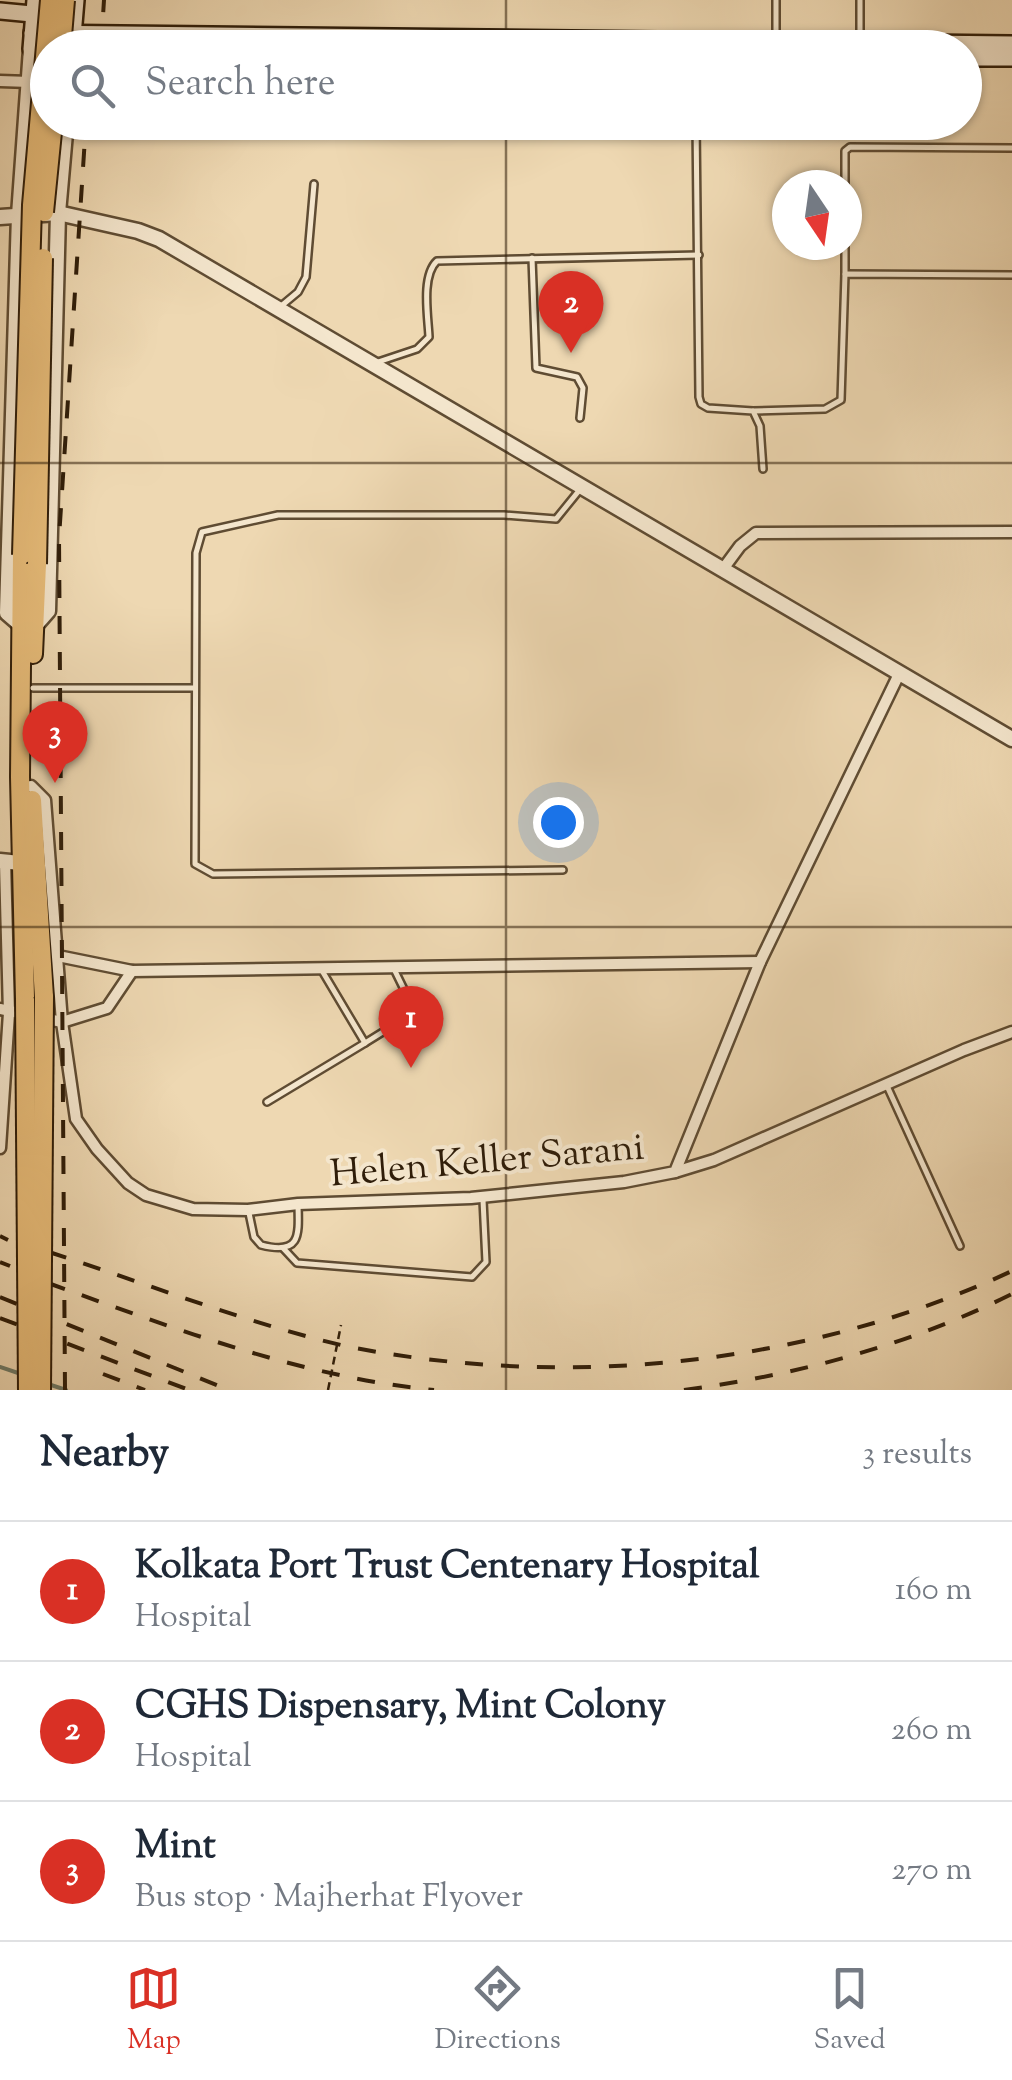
<!DOCTYPE html>
<meta charset="utf-8">
<style>
body{margin:0;font-family:"Sorts Mill Goudy",serif;background:#f2f2f3;color:#1f2937}
.compass{position:absolute;left:772px;top:170px;width:90px;height:90px;border-radius:50%;background:#fff;box-shadow:0 2px 8px #0004;rotate:167deg}
.you{position:absolute;left:558px;top:822px;width:35px;height:35px;margin:-25px;border:8px solid #fff;border-radius:50%;background:#1a73e8;box-shadow:0 0 0 15px #1a73e833}
.badge{display:grid;place-items:center;width:65px;height:65px;border-radius:50%;background:#d93025;color:#fff;font-size:32px;font-weight:700}
.pin{position:absolute;translate:-50% -82px;filter:drop-shadow(0 2px 5px #0008)}
.pin::after{content:'';position:absolute;top:52px;width:35px;height:30px;background:inherit;clip-path:polygon(0 0,100% 0,50% 100%)}
.list{margin:0;padding:0;list-style:none}
h2{display:flex;justify-content:space-between;align-items:center;height:130px;margin:0;padding:0 40px;font-size:42px}
h2 small{font-size:32px;font-weight:400;color:#747a83}
.list li{display:grid;grid-template-columns:65px 1fr auto;gap:30px;align-items:center;box-sizing:border-box;height:140px;padding:0 40px;border-top:2px solid #e0e1e3}
.list b{display:block;font-size:38px;white-space:nowrap}
.list p{margin:0;font-size:32px;white-space:nowrap;color:#747a83}
.list em{font-size:32px;font-style:normal;color:#747a83}
.icon{flex:none;width:55px;height:55px;fill:none;stroke:currentColor;stroke-width:2;stroke-linecap:round;stroke-linejoin:round}
.map{position:relative;flex:none;width:1012px;height:1390px;overflow:hidden}
.search{position:absolute;background:#fff;box-shadow:0 2px 8px #0004;left:30px;right:30px;top:30px;height:110px;display:flex;align-items:center;gap:25px;box-sizing:border-box;padding:0 35px;border-radius:55px;color:#747a83;font-size:38px}
.sheet{height:550px;background:#fff}
nav{display:flex;justify-content:space-around;align-items:center;box-sizing:border-box;height:140px;border-top:2px solid #e0e1e3;background:#fff;font-size:28px;color:#747a83}
nav a{display:grid;justify-items:center;gap:5px}
nav .on{color:#d93025}
.map>svg:first-child{display:block}
.lines{fill:none;stroke-linecap:round;stroke-linejoin:round}
.stream{stroke:#6f7b68;stroke-width:4}
.service-casing{stroke:#5f4c33;stroke-width:10}
.minor-casing{stroke:#5f4c33;stroke-width:15}
.tertiary-casing{stroke:#5f4c33;stroke-width:19}
.secondary-casing{stroke:#2f1d09;stroke-width:20}
.trunk-casing{stroke:#2f1d09;stroke-width:22}
.service{stroke:#f4e6cd;stroke-width:5}
.minor{stroke:#f4e6cd;stroke-width:10}
.tertiary{stroke:#f4e6cd;stroke-width:14}
.secondary{stroke:#f4e6cd;stroke-width:15}
.trunk{stroke:#e7bc79;stroke-width:18}
.rail{stroke:#2f1d09;stroke-width:4;stroke-dasharray:18 18;stroke-linecap:butt}
.trunk-bridge-casing{stroke:#2f1d09;stroke-width:22;stroke-linecap:butt}
.path-bridge{stroke:#2f1d09;stroke-width:2.5;stroke-dasharray:8 5;stroke-linecap:butt}
.trunk-bridge{stroke:#e7bc79;stroke-width:18}
.grid{fill:none;stroke:#2f1d09;stroke-width:2.5;stroke-opacity:0.55}
.labels{text-anchor:middle;stroke-width:8;stroke-linejoin:round;paint-order:stroke}
.street-label{font-size:38px;fill:#2f1d09;stroke:#f4e6cd}
</style>
<div class="map">
<svg width="1012" height="1390" viewBox="0 0 1012 1390">
<rect width="100%" height="100%" fill="#eed8b2"/>
<filter id="stains"><feTurbulence type="fractalNoise" baseFrequency=".002" numOctaves="4"/><feColorMatrix values="0 0 0 0 .2 0 0 0 0 .09 0 0 0 0 .02 0 0 0 .5 -.17"/></filter>
<radialGradient id="worn" r=".72"><stop offset=".6" stop-color="#630" stop-opacity="0"/><stop offset="1" stop-color="#630" stop-opacity=".3"/></radialGradient>
<g class="lines">
<g class="stream">
<path d="M0 1367 24 1375"/>
<path d="M48 1384 66 1390"/>
</g>
<defs>
<g id="service">
<path d="M776 0V38"/>
<path d="M860 0V37"/>
<path d="M696 122 699 397 701 404 708 408 753 411 760 426 763 469"/>
<path d="M845 185V151L850 147 1012 148"/>
<path d="M845 245V274"/>
<path d="M532 258 536 368 577 377 583 388 580 418"/>
<path d="M280 307 298 292 306 277 314 184"/>
<path d="M375 363 417 349 429 337C428 316 421 276 437 261L699 255"/>
<path d="M753 411 825 409 841 400 845 274 1012 275"/>
<path d="M33 688H194"/>
<path d="M563 870 213 874 195 864 196 553 202 532 278 515H504L556 519 582 487"/>
<path d="M321 969 365 1043 415 1012 394 969"/>
<path d="M887 1086 960 1246"/>
<path d="M267 1102 365 1043"/>
<path d="M249 1213 254 1237 261 1245C300 1255 299 1237 298 1206"/>
<path d="M283 1248 297 1263 472 1277 486 1262 483 1200"/>
</g>
<g id="minor">
<path d="M0 81 30 82"/>
<path d="M723 569 740 546 756 533 1012 532"/>
<path d="M31 786 45 800 62 1022 76 1119 97 1149 128 1183 146 1195 193 1209 248 1210 298 1204 471 1198 624 1182 675 1172 760 962 900 672"/>
<path d="M58 956 132 971 760 962"/>
<path d="M0 1009 62 1022 107 1008 132 971"/>
<path d="M0 1148 9 1013 5 863"/>
<path d="M675 1172 714 1160 964 1050 1012 1032"/>
</g>
<g id="tertiary">
<path d="M0 217 58 213 138 231 159 239 1012 739"/>
<path d="M22 626 7 613 19 215 31 49"/>
<path d="M34 627 48 611 58 213 66 122"/>
<path d="M0 861 30 864"/>
</g>
<g id="secondary">
<path d="M35 0 31 49H48"/>
<path d="M0 11 74 18"/>
<path d="M32 33 1012 44"/>
<path d="M72 48 76 0"/>
<path d="M964 58H1012"/>
</g>
<g id="trunk">
<path d="M22 555 20 777 25 999"/>
<path d="M33 654 37 564"/>
<path d="M32 800 44 997"/>
</g>
</defs>
<use href="#service" class="service-casing"/>
<use href="#minor" class="minor-casing"/>
<use href="#tertiary" class="tertiary-casing"/>
<use href="#secondary" class="secondary-casing"/>
<use href="#trunk" class="trunk-casing"/>
<use href="#service" class="service"/>
<use href="#minor" class="minor"/>
<use href="#tertiary" class="tertiary"/>
<use href="#secondary" class="secondary"/>
<use href="#trunk" class="trunk"/>
<g class="rail">
<path d="M101 48 104 0"/>
<path d="M0 1236 8 1240"/>
<path d="M49 1252C148 1284 243 1322 345 1346 565 1390 808 1366 1012 1271"/>
<path d="M0 1262 10 1266"/>
<path d="M48 1283C173 1328 301 1377 434 1390"/>
<path d="M0 1297 229 1390"/>
<path d="M0 1318 189 1390"/>
<path d="M103 1374 145 1390"/>
<path d="M65 1390 59 538 86 122"/>
<path d="M684 1390C798 1375 909 1345 1012 1294"/>
</g>
<defs>
<g id="trunk-bridge">
<path d="M61 48 65 0"/>
<path d="M44 212 53 122"/>
<path d="M22 555 32 205 50 0"/>
<path d="M37 564 43 258"/>
<path d="M25 999 28 1390"/>
<path d="M41 1390 44 997"/>
</g>
</defs>
<use href="#trunk-bridge" class="trunk-bridge-casing"/>
<path class="path-bridge" d="M328 1390 341 1325"/>
<use href="#trunk-bridge" class="trunk-bridge"/>
</g>
<path class="grid" d="M506 0V48M506 122V1390M0 463H1012M0 927H1012"/>
<g class="labels">
<g class="street-label">
<text transform="translate(487 1159) rotate(-5)" y="13">Helen Keller Sarani</text>
</g>
</g>
<rect width="100%" height="100%" filter="url(#stains)"/>
<rect width="100%" height="100%" fill="url(#worn)"/>
</svg>
<svg class="compass" viewBox="-18 -18 36 36"><path d="M0-13l5 13h-10z" fill="#e53935"/><path d="M0 13l5-13h-10z" fill="#747a83"/></svg>
<div class="you"></div>
<div class="pin badge" style="left:411px;top:1068px">1</div>
<div class="pin badge" style="left:571px;top:353px">2</div>
<div class="pin badge" style="left:55px;top:783px">3</div>
<div class="search"><svg class="icon" aria-label="search" viewBox="0 0 24 24"><circle cx="10" cy="10" r="6"/><path d="M15 15l6 6"/></svg>Search here</div>
</div>
<section class="sheet">
<h2>Nearby<small>3 results</small></h2>
<ul class="list">
<li><span class="badge">1</span><div><b>Kolkata Port Trust Centenary Hospital</b><p>Hospital</p></div><em>160 m</em></li>
<li><span class="badge">2</span><div><b>CGHS Dispensary, Mint Colony</b><p>Hospital</p></div><em>260 m</em></li>
<li><span class="badge">3</span><div><b>Mint</b><p>Bus stop · Majherhat Flyover</p></div><em>270 m</em></li>
</ul>
</section>
<nav>
<a class="on"><svg class="icon" aria-label="map" viewBox="0 0 24 24"><path d="M3 6l6-2 6 2 6-2v14l-6 2-6-2-6 2zM9 4v14M15 6v14"/></svg>Map</a>
<a><svg class="icon" aria-label="directions" viewBox="0 0 24 24"><path d="M12 3l9 9-9 9-9-9zM9 14v-3h6M13 9l2 2-2 2"/></svg>Directions</a>
<a><svg class="icon" aria-label="saved" viewBox="0 0 24 24"><path d="M7 4h10v16l-5-4-5 4z"/></svg>Saved</a>
</nav>
